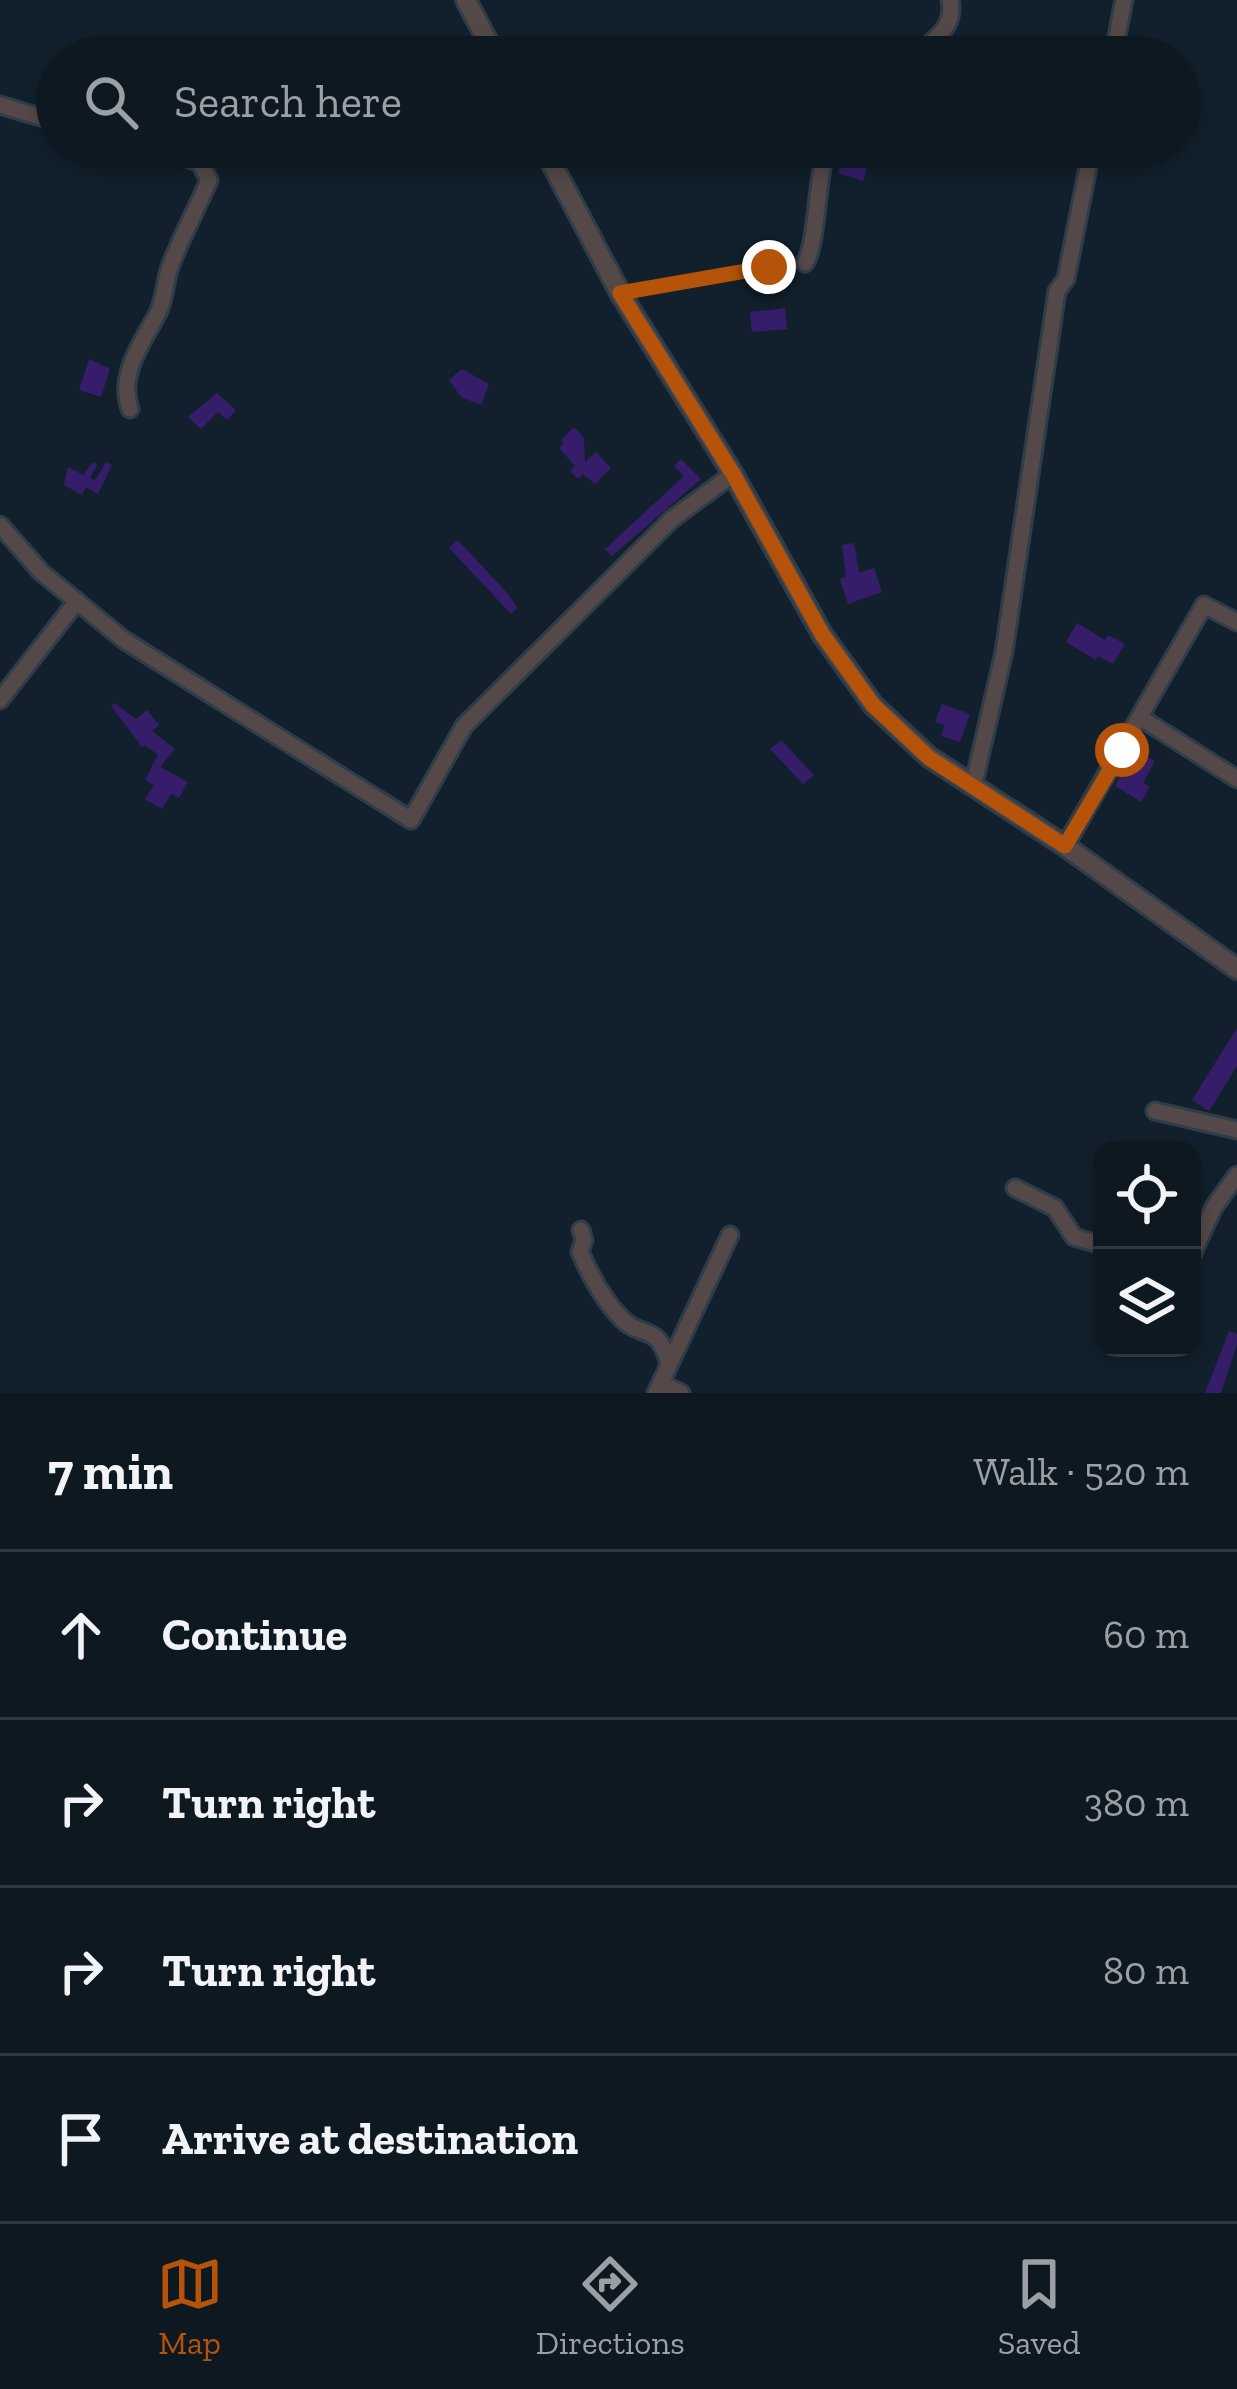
<!DOCTYPE html>
<meta charset="utf-8">
<style>
body{margin:0;font-family:"Zilla Slab",serif;background:#16212a;color:#f1f3f6}
.controls{position:absolute;right:36px;bottom:36px;display:grid;overflow:hidden;border-radius:24px;box-shadow:0 6px 18px #0003}
.controls button{width:108px;height:108px;display:grid;place-items:center;padding:0;border:0;border-bottom:3px solid #2d373f;background:#0d1821;color:#f1f3f6;font:60px sans-serif}
.stop{position:absolute;width:36px;height:36px;margin:-27px;border:9px solid #b45309;border-radius:50%;background:#fff}
.stop.end{background:#b45309;border-color:#fff;box-shadow:0 3px 12px #0008}
.list{margin:0;padding:0;list-style:none}
h2{display:flex;justify-content:space-between;align-items:center;height:156px;margin:0;padding:0 48px;font-size:51px}
h2 small{font-size:39px;font-weight:400;color:#9aa0a5}
.list li{display:grid;grid-template-columns:78px 1fr auto;gap:36px;align-items:center;box-sizing:border-box;height:168px;padding:0 48px;border-top:3px solid #2d373f}
.list b{display:block;font-size:45px;white-space:nowrap}
.list em{font-size:39px;font-style:normal;color:#9aa0a5}
.icon{flex:none;width:66px;height:66px;fill:none;stroke:currentColor;stroke-width:2;stroke-linecap:round;stroke-linejoin:round}
.map{position:relative;flex:none;width:1237px;height:1393px;overflow:hidden}
.search{position:absolute;background:#0d1821;box-shadow:0 6px 18px #0003;left:36px;right:36px;top:36px;height:132px;display:flex;align-items:center;gap:30px;box-sizing:border-box;padding:0 42px;border-radius:66px;color:#9aa0a5;font-size:45px}
.sheet{height:828px;background:#0d1821}
nav{display:flex;justify-content:space-around;align-items:center;box-sizing:border-box;height:168px;border-top:3px solid #2d373f;background:#0d1821;font-size:33px;color:#9aa0a5}
nav a{display:grid;justify-items:center;gap:6px}
nav .on{color:#b45309}
.map>svg:first-child{display:block}
.building{fill:#351d69}
.lines{fill:none;stroke-linecap:round;stroke-linejoin:round}
.minor-casing{stroke:#2f3d48;stroke-width:21}
.tertiary-casing{stroke:#2f3d48;stroke-width:24}
.path{stroke:#84909a;stroke-width:3;stroke-dasharray:9 6;stroke-linecap:butt}
.minor{stroke:#544948;stroke-width:15}
.tertiary{stroke:#544948;stroke-width:18}
.route{stroke:#b45309;stroke-width:15}
</style>
<div class="map">
<svg width="1237" height="1393" viewBox="0 0 1237 1393">
<rect width="100%" height="100%" fill="#11202c"/>
<g class="building">
<path d="M846 147H873L863 181 838 173Z"/>
<path d="M785 308 787 329 752 332 750 312Z"/>
<path d="M89 359 110 369 101 397 79 390Z"/>
<path d="M462 369 489 384 481 405 461 397 449 380Z"/>
<path d="M217 393 236 410 227 420 218 412 201 429 188 417Z"/>
<path d="M574 427 584 438 585 462 596 452 611 468 595 484 583 474 578 479 570 471 575 466 559 448 564 443 561 440Z"/>
<path d="M681 459 701 479 612 556 605 549 684 476 674 466Z"/>
<path d="M93 462 97 465 90 478 95 480 106 462 112 465 98 494 86 487 82 495 64 485 68 467 83 475Z"/>
<path d="M458 540 509 595 517 608 511 614 449 548Z"/>
<path d="M854 543 859 573 874 568 882 592 848 604 840 579 846 577 842 545Z"/>
<path d="M1077 623 1105 640 1108 635 1125 644 1113 664 1098 656 1096 660 1066 642Z"/>
<path d="M114 703 136 719 147 710 159 725 152 731 175 749 160 767 188 782 179 798 171 794 162 809 145 799 154 785 145 780 158 755 145 745 142 747 111 706Z"/>
<path d="M942 704 970 714 960 742 941 736 944 725 935 722Z"/>
<path d="M781 740 814 775 803 784 770 749Z"/>
<path d="M1134 750 1155 761 1143 783 1150 787 1141 802 1115 786Z"/>
<path d="M1237 1028V1066L1209 1111 1192 1100Z"/>
<path d="M1229 1331 1237 1334V1344L1221 1393H1205Z"/>
</g>
<g class="lines">
<defs>
<g id="minor">
<path d="M915 57C933 40 956 28 950 0"/>
<path d="M1113 57 1124 0"/>
<path d="M0 105 57 122"/>
<path d="M805 263C818 242 816 178 827 147"/>
<path d="M130 409C118 374 142 343 158 313 165 299 165 281 170 267 181 237 197 209 209 180L200 163 158 147"/>
<path d="M0 525 41 572 124 640 411 820 464 726 672 519 733 474"/>
<path d="M0 700 77 601"/>
<path d="M1141 718 1237 779"/>
<path d="M973 787 1004 652 1057 291 1066 279 1092 147"/>
<path d="M1065 846 1204 605 1237 622"/>
<path d="M1155 1111 1237 1130"/>
<path d="M1015 1188 1055 1208 1074 1237 1102 1245"/>
<path d="M581 1230 584 1240 580 1252C590 1275 604 1301 622 1319 643 1340 657 1321 669 1364"/>
<path d="M1192 1255 1214 1207 1237 1175"/>
<path d="M663 1379 664 1385 681 1393"/>
<path d="M656 1393 730 1235"/>
</g>
<g id="tertiary">
<path d="M466 0 496 57"/>
<path d="M543 147 620 293 733 474 822 634 873 705 929 757 1065 846 1237 969"/>
</g>
</defs>
<use href="#minor" class="minor-casing"/>
<use href="#tertiary" class="tertiary-casing"/>
<path class="path" d="M635 290 732 271 791 264"/>
<use href="#minor" class="minor"/>
<use href="#tertiary" class="tertiary"/>
</g>
<g class="lines">
<path class="route" d="M769 267 620 293 733 474 822 634 873 705 929 758 1065 846 1122 750"/>
</g>
</svg>
<div class="controls">
<button><svg class="icon" aria-label="locate" viewBox="0 0 24 24"><circle cx="12" cy="12" r="6"/><path d="M12 2v4M12 18v4M2 12h4M18 12h4"/></svg></button>
<button><svg class="icon" aria-label="layers" viewBox="0 0 24 24"><path d="M12 4l9 5-9 5-9-5zM3 14l9 5 9-5"/></svg></button>
</div>
<div class="stop" style="left:1122px;top:750px"></div>
<div class="stop end" style="left:769px;top:267px"></div>
<div class="search"><svg class="icon" aria-label="search" viewBox="0 0 24 24"><circle cx="10" cy="10" r="6"/><path d="M15 15l6 6"/></svg>Search here</div>
</div>
<section class="sheet">
<h2>7 min<small>Walk · 520 m</small></h2>
<ul class="list">
<li><svg class="icon" aria-label="ahead" viewBox="0 0 24 24"><path d="M12 20V5M6 11l6-6 6 6"/></svg><div><b>Continue</b></div><em>60 m</em></li>
<li><svg class="icon" aria-label="right" viewBox="0 0 24 24"><path d="M7 20v-9h11M14 6l5 5-5 5"/></svg><div><b>Turn right</b></div><em>380 m</em></li>
<li><svg class="icon" aria-label="right" viewBox="0 0 24 24"><path d="M7 20v-9h11M14 6l5 5-5 5"/></svg><div><b>Turn right</b></div><em>80 m</em></li>
<li><svg class="icon" aria-label="arrive" viewBox="0 0 24 24"><path d="M6 21V4h12l-3 4 3 4H6"/></svg><div><b>Arrive at destination</b></div></li>
</ul>
</section>
<nav>
<a class="on"><svg class="icon" aria-label="map" viewBox="0 0 24 24"><path d="M3 6l6-2 6 2 6-2v14l-6 2-6-2-6 2zM9 4v14M15 6v14"/></svg>Map</a>
<a><svg class="icon" aria-label="directions" viewBox="0 0 24 24"><path d="M12 3l9 9-9 9-9-9zM9 14v-3h6M13 9l2 2-2 2"/></svg>Directions</a>
<a><svg class="icon" aria-label="saved" viewBox="0 0 24 24"><path d="M7 4h10v16l-5-4-5 4z"/></svg>Saved</a>
</nav>
